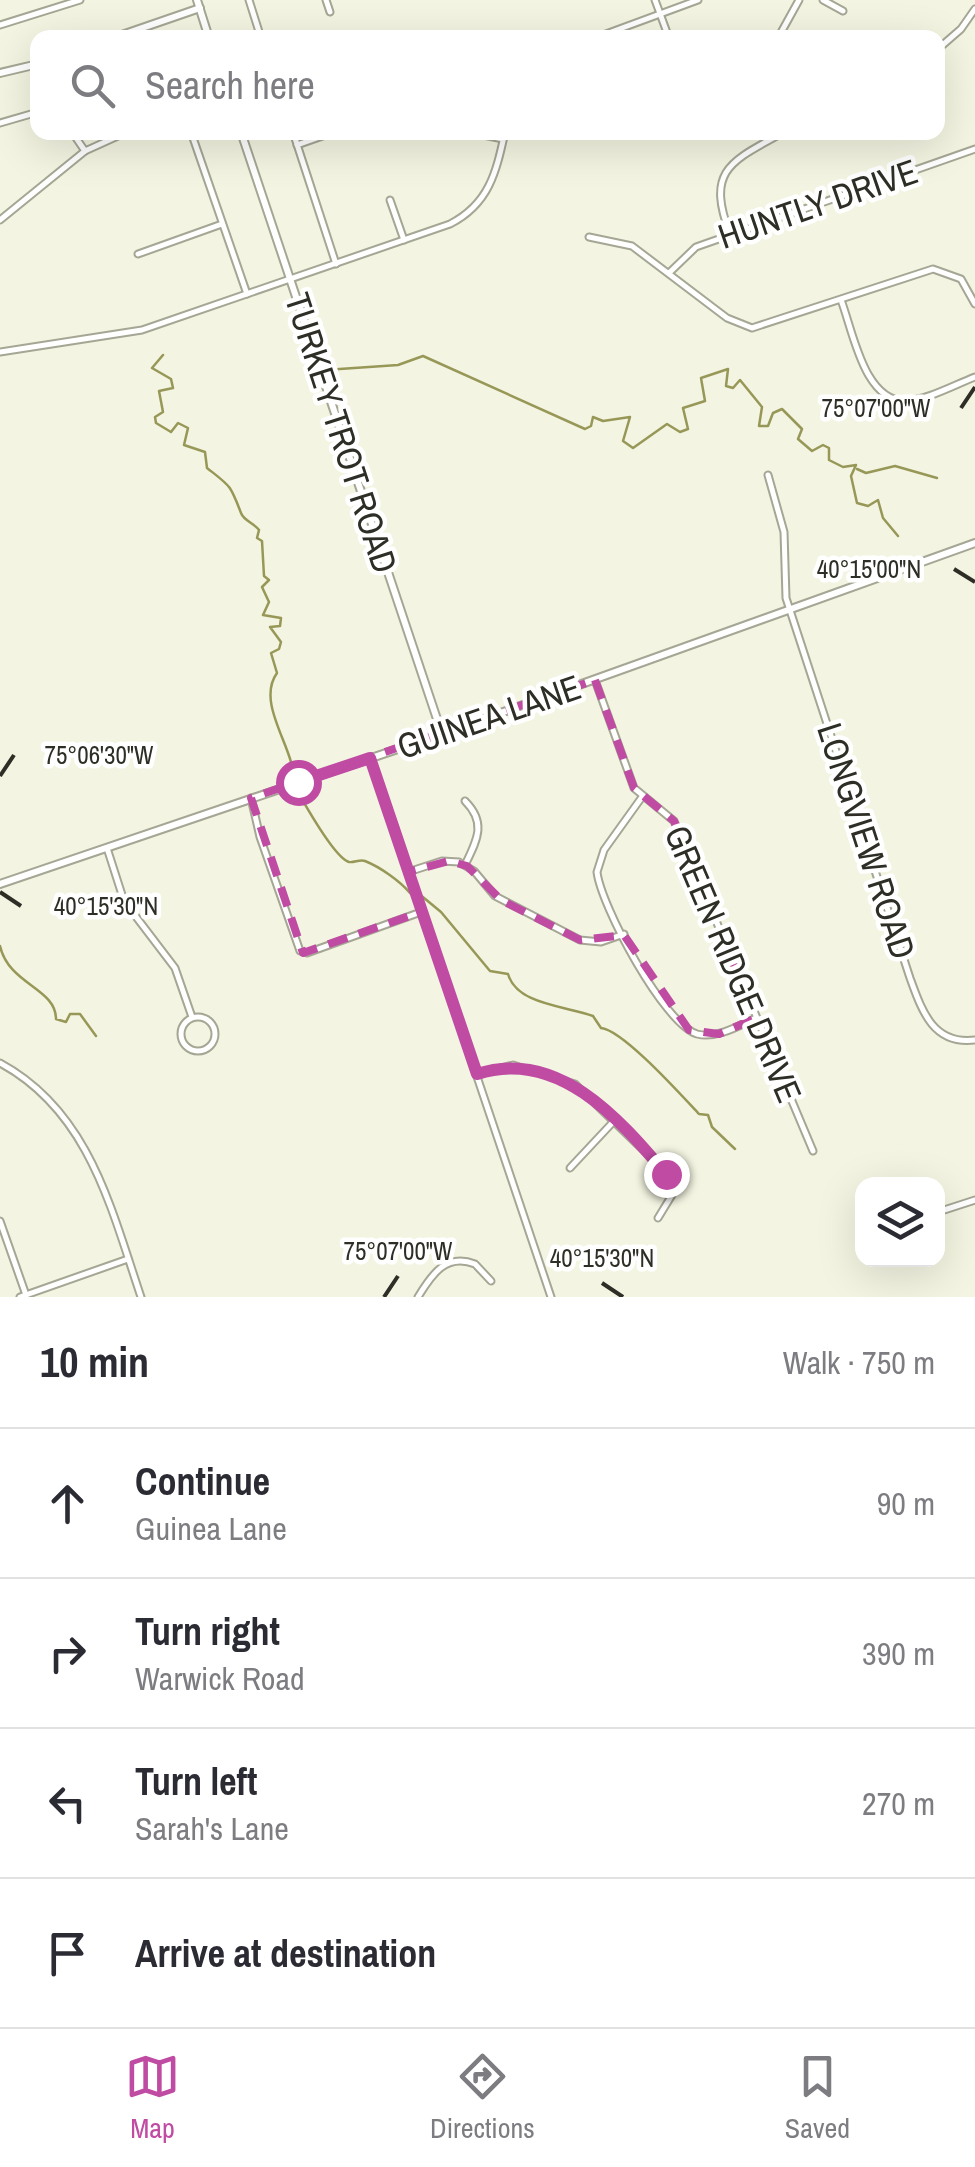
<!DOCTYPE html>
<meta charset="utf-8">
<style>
body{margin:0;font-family:"Archivo Narrow",sans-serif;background:#f2f2f3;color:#2b2b33}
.controls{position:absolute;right:30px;bottom:30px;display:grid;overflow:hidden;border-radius:20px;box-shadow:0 10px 40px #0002}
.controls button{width:90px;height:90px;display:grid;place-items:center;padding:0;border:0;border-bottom:2px solid #e1e1e2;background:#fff;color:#2b2b33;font:50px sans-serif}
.stop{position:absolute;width:30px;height:30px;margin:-22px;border:8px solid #bf4ba3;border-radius:50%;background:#fff}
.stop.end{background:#bf4ba3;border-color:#fff;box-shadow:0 2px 10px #0008}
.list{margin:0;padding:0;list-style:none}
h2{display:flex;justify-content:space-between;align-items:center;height:130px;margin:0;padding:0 40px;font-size:42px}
h2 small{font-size:32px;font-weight:400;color:#7c7c81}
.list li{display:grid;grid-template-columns:65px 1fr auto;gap:30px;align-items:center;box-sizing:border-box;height:150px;padding:0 40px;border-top:2px solid #e1e1e2}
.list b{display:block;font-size:38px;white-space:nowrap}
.list p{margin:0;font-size:32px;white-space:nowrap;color:#7c7c81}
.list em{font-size:32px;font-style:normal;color:#7c7c81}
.icon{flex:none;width:55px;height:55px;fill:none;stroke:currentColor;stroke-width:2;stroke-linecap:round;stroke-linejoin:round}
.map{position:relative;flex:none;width:975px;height:1297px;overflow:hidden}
.search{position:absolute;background:#fff;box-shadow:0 10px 40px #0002;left:30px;right:30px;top:30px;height:110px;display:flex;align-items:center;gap:25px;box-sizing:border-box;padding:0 35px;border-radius:20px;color:#7c7c81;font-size:38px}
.sheet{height:730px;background:#fff}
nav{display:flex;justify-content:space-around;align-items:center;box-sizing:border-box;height:140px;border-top:2px solid #e1e1e2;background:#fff;font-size:28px;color:#7c7c81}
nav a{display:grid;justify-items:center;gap:5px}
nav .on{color:#bf4ba3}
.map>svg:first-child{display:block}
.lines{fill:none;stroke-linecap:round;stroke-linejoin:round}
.stream{stroke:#979857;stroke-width:2.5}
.minor-casing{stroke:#a5a694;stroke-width:9}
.tertiary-casing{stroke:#a5a694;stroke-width:10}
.minor{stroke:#fff;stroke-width:5}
.tertiary{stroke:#fff;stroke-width:6}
.route{stroke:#bf4ba3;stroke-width:12}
.marked{fill:none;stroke:#bf4ba3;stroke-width:8;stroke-dasharray:20 12;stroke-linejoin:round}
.ticks{fill:none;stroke:#2e2e27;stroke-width:4}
.labels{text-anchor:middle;stroke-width:9;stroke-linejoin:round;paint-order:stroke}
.street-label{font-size:35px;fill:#2e2e27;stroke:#fff}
.ticks-label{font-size:25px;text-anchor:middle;fill:#2e2e27;stroke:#fff;stroke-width:9;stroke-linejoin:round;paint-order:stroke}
</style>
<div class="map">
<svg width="975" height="1297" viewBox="0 0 975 1297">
<rect width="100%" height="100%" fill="#f3f4e1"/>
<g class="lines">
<g class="stream">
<path d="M163 355 152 368 171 379 173 388 159 391 163 412 155 417 156 423 171 432 178 423 188 428 184 445 205 452 207 468C230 486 230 484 241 513 244 521 254 523 259 530L257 538 262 541 264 576 269 580 262 587 269 602 263 615 281 618 280 626 270 627 281 642 279 649 271 653 277 673C256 702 292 746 294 776"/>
<path d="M325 370 398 365 423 356 585 429 591 426 593 417 603 421 630 417 623 441 633 448 667 424 680 432 688 429 683 408 705 401 701 378 728 369 726 386 733 388 740 380 762 407 759 426H768L773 413 782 409 802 429 798 439 812 451 823 445 829 448V460L843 467 856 465 851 476 857 503 868 506 878 500 883 518 898 536"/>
<path d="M857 469 866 473 895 466 937 478"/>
<path d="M299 794C307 808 335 858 349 862 354 863 360 859 365 861 380 867 400 881 410 893"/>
<path d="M418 893 441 912 490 971 508 974C517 1005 566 1006 593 1016L601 1028C623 1030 682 1096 699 1114L708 1115 712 1127 735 1149"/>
<path d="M0 946C9 985 56 988 56 1019L66 1022 70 1014H80L96 1036"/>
</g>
<defs>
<g id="minor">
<path d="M249 0 261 38"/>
<path d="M326 0 330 12"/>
<path d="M655 0 669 38"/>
<path d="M823 0 843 11"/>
<path d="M0 25 80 0"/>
<path d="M595 38 698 0"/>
<path d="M778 38 799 0"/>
<path d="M938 49 961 29 975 9"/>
<path d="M0 123 38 112"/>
<path d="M72 132 85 151"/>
<path d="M191 132 247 294"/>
<path d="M293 132 336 264"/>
<path d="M469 132 503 139"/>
<path d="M297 145 334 132"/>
<path d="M390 200 404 240"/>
<path d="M0 220 85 151 127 132"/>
<path d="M730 234C705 169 732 161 784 132"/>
<path d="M589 237 632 246 727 318 752 328 933 269 961 279 975 304"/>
<path d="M138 254 222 224"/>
<path d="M669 273 696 247 975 149"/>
<path d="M841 300C853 331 864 403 907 401 929 399 954 385 975 377"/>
<path d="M0 352 142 330 450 224C489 204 496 173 505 132"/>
<path d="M768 475 784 532 786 598 910 978C922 1011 933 1045 975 1040"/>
<path d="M595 680 634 788 674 821 813 1151"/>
<path d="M370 758 551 1297"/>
<path d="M642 797 604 850 597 872C601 906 664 1024 697 1034 717 1039 738 1026 756 1018"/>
<path d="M251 798 260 837 300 951 307 953 421 912"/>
<path d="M465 801C487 823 477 840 465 865"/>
<path d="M107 848 124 901 175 968 192 1017"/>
<path d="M408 872 442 861 459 862 474 871 495 896 580 940 601 942 624 934"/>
<circle cx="198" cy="1034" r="17"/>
<path d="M0 1063C89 1111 111 1208 141 1297"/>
<path d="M477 1074 513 1065 575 1084 664 1170 672 1195 658 1218"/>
<path d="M570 1168 614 1121"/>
<path d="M938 1212 975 1200"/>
<path d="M0 1221 26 1295"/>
<path d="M20 1297 128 1259"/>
<path d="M418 1297C432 1274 446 1253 475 1264L491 1281"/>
</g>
<g id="tertiary">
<path d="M197 0 209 38"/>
<path d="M113 38 200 8"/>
<path d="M0 73 38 64"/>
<path d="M241 132 442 734"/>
<path d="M0 884 442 734 975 543"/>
</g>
</defs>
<use href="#minor" class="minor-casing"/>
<use href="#tertiary" class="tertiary-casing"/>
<use href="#minor" class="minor"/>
<use href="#tertiary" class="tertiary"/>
</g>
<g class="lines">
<path class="route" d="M298 782 370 758 477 1074C557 1048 618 1117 666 1174"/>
</g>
<path class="marked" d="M595 680 634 788 674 821 756 1018 719 1034 689 1030 624 935 580 940 501 900 467 866 449 861 408 872 421 912 303 953 251 798Z"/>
<path class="ticks" d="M961 408 975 387M954 569 975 582M0 776 14 755M0 892 21 906M602 1283 623 1297M384 1297 398 1276"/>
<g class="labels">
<g class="street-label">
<text transform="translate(818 204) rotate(-19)" y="12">HUNTLY DRIVE</text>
<text transform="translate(341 433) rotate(72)" y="12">TURKEY TROT ROAD</text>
<text transform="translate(489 717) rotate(-19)" y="12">GUINEA LANE</text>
<text transform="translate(866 841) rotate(72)" y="12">LONGVIEW ROAD</text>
<text transform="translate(733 964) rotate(67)" y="12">GREEN RIDGE DRIVE</text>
</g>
</g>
<g class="ticks-label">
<text x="876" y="417">75°07'00"W</text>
<text x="869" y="578">40°15'00"N</text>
<text x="99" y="764">75°06'30"W</text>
<text x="106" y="915">40°15'30"N</text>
<text x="398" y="1260">75°07'00"W</text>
<text x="602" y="1267">40°15'30"N</text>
</g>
</svg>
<div class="controls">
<button><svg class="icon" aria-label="layers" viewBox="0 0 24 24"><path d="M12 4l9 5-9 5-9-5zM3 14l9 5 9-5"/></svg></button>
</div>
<div class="stop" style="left:298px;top:782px"></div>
<div class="stop end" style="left:666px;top:1174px"></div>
<div class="search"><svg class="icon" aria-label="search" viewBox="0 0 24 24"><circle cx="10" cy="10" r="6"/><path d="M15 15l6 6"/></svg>Search here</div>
</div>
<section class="sheet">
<h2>10 min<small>Walk · 750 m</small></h2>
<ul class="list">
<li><svg class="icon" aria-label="ahead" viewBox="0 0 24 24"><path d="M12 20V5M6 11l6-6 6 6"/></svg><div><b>Continue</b><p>Guinea Lane</p></div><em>90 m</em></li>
<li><svg class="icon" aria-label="right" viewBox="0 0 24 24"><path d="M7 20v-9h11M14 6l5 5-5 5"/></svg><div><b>Turn right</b><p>Warwick Road</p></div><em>390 m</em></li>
<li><svg class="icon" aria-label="left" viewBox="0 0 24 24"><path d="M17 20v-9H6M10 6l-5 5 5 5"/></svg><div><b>Turn left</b><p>Sarah's Lane</p></div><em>270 m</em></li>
<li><svg class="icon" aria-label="arrive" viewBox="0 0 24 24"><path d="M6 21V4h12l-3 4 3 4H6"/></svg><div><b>Arrive at destination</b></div></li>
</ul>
</section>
<nav>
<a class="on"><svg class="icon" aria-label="map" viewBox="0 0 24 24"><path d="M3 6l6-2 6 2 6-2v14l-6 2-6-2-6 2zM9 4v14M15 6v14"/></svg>Map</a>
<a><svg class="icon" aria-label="directions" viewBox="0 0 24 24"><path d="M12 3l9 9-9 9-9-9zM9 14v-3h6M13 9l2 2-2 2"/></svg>Directions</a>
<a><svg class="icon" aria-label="saved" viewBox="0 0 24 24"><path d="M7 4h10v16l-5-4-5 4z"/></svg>Saved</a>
</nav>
